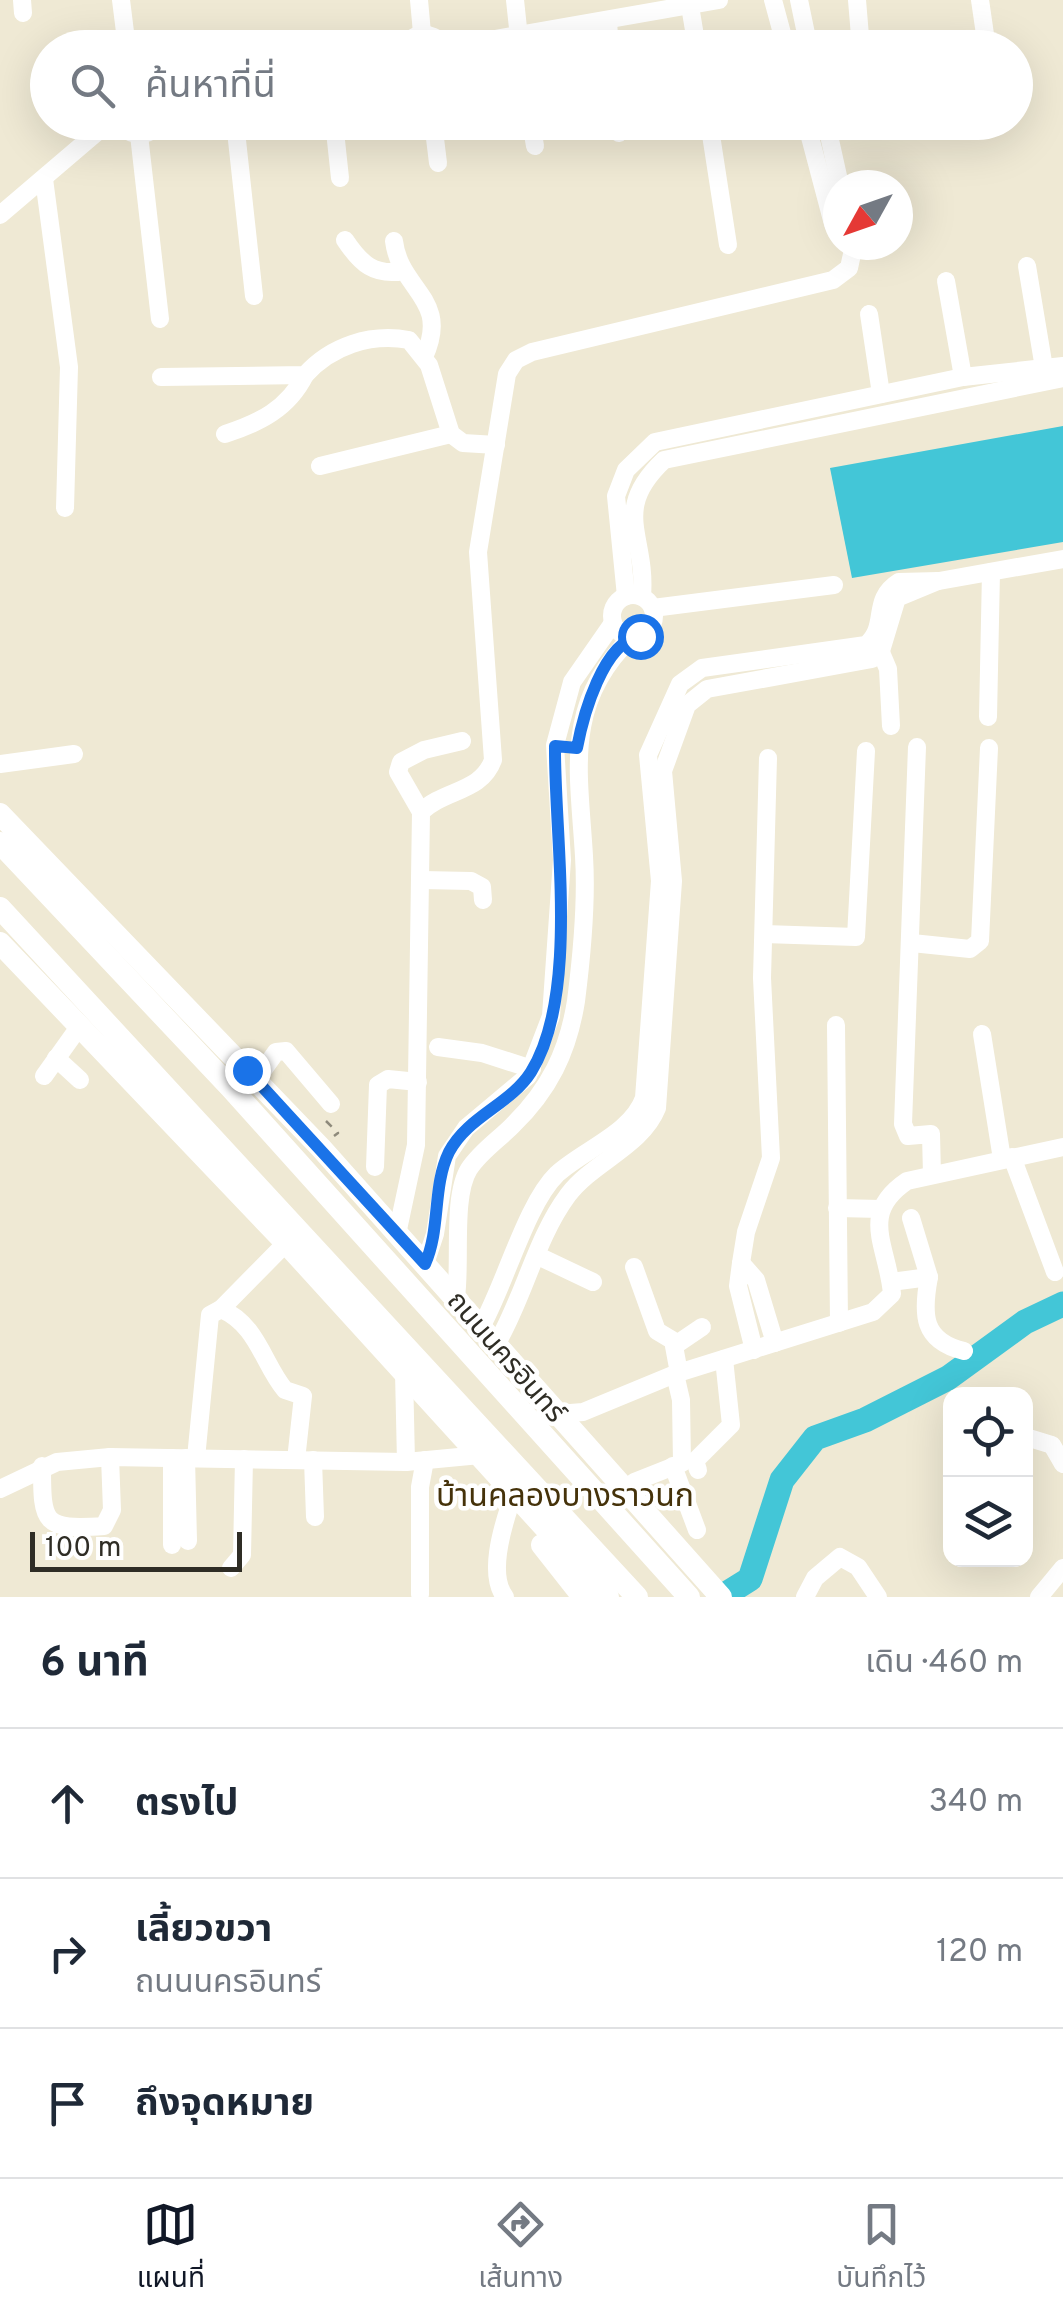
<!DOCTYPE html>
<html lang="th">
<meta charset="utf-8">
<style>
body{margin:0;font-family:Overpass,"Noto Sans Thai",sans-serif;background:#f2f2f3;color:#1f2937}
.controls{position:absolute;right:30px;bottom:30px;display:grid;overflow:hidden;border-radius:20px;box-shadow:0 10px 40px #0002}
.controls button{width:90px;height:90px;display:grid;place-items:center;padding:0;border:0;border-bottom:2px solid #e0e1e3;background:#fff;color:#1f2937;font:50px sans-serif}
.compass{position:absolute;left:823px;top:170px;width:90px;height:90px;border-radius:50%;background:#fff;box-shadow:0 10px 40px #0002;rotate:230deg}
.scale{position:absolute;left:30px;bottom:25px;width:212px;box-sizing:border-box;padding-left:10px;border:5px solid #2f2d25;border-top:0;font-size:28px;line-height:35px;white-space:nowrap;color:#2f2d25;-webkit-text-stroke:8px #fff;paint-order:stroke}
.stop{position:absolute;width:30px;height:30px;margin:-22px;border:8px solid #1a73e8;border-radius:50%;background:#fff}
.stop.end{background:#1a73e8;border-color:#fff;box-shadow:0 2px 10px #0008}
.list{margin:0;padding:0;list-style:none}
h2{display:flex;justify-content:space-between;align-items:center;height:130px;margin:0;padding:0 40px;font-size:42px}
h2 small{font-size:32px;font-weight:400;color:#747a83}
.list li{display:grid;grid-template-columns:65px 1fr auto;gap:30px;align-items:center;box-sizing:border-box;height:150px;padding:0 40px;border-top:2px solid #e0e1e3}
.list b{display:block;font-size:38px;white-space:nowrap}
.list p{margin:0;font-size:32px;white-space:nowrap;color:#747a83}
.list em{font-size:32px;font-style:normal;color:#747a83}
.icon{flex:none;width:55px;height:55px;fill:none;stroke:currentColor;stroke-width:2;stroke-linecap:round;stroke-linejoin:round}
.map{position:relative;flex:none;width:1063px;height:1597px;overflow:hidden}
.search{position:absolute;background:#fff;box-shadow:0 10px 40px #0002;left:30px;right:30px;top:30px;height:110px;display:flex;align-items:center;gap:25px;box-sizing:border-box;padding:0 35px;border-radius:55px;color:#747a83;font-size:38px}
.sheet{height:580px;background:#fff}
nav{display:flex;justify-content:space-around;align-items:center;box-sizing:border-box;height:140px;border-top:2px solid #e0e1e3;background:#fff;font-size:28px;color:#747a83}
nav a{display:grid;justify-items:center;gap:5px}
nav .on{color:#111827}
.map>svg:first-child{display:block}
.water{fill:#43c6d7}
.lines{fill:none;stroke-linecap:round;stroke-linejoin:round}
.river{stroke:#43c6d7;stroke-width:25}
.path{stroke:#8e8a7b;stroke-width:2.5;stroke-dasharray:8 8;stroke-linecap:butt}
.minor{stroke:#fff;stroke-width:18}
.major{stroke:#fff;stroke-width:22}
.route{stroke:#1a73e8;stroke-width:12}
.labels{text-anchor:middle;stroke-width:9;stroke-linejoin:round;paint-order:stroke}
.street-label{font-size:28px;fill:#2f2d25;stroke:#fff}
.quarter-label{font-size:32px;fill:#45320a;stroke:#fff}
</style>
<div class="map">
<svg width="1063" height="1597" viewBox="0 0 1063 1597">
<rect width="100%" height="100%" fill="#efe9d4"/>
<path class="water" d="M1063 426V542L852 578 830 468Z"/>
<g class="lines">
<path class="river" d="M721 1597 750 1579 782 1480 815 1438 865 1420 948 1378 1025 1322 1063 1304"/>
<path class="path" d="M326 1121 338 1133 334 1136"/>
<g class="minor">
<path d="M22 0 23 13"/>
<path d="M121 0 127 48"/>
<path d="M419 0 422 33"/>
<path d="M515 0 520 47"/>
<path d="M773 0 786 48"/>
<path d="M799 0 809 48"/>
<path d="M857 0 861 48"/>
<path d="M980 0 987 48"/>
<path d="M690 6 697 48"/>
<path d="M608 22 610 48"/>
<path d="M407 48 411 39 422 33 434 37 440 48"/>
<path d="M444 48 719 0"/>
<path d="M118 122C131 138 148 138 161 122"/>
<path d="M235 122 254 296"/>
<path d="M334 122 340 178"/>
<path d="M433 122 438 163"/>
<path d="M531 122 535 146"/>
<path d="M618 122 619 133"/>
<path d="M709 122 728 245"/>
<path d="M806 122 833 224"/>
<path d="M826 122 840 185"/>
<path d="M139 135 160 319"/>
<path d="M44 179 69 367 65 508"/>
<path d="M0 215 109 122"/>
<path d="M345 240C361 264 374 276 404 271"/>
<path d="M394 241C400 291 451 298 424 357"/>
<path d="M1027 266 1044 368"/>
<path d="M946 281 963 377"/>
<path d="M869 314 881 394"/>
<path d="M161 377 305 375C331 346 370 333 409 340L429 365 451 434 463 443 496 445"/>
<path d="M225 434C259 423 288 409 305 375"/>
<path d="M320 466 451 434"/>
<circle cx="633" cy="616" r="21"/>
<path d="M626 596 616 496 626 470 655 442 963 377 1063 366"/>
<path d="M642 596C647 535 610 511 664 460L1063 378"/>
<path d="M653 608 834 585"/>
<path d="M877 643 888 669 891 726"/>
<path d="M988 717 991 572"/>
<path d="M917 747 903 1124 908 1136 931 1134 932 1175"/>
<path d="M0 764 74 754"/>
<path d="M421 812 398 772 401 762 424 750 462 741"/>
<path d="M422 880 471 881 482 887 483 900"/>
<path d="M764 934 856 937 866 751"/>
<path d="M912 943 970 949 980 941 989 748"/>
<path d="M836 1025 839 1323"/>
<path d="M982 1034 1002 1159"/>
<path d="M438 1047 482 1053 532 1069"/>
<path d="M56 1058 80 1080"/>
<path d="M44 1076 79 1027"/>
<path d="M256 1080 276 1052 286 1051 331 1104"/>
<path d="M1012 1157 1055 1272"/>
<path d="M375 1167 378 1085 388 1079 418 1082"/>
<path d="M837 1208 881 1209"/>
<path d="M397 1234 416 1145 421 812C444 789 481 793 493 760L478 552 507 374 516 360 532 352 833 280 849 268 854 245"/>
<path d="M538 1256 593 1282"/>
<path d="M741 1263 746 1232 771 1158 762 978 768 758"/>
<path d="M425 1264 435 1234 447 1156 466 1128 528 1076 551 1016 562 860 555 745 572 682 613 623"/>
<path d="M634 1267 657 1331 677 1343"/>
<path d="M929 1277C922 1314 922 1341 964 1351"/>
<path d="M891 1282 929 1277 911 1218"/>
<path d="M456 1297C461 1262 452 1196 469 1169 480 1152 498 1140 512 1126 549 1090 568 1052 576 1001 582 954 587 903 584 856 579 771 563 703 632 637"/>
<path d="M221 1309 286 1243"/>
<path d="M481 1327C505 1285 526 1204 557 1174 583 1150 632 1133 644 1098L660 881 648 755 680 684 702 668 866 645C889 626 870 600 899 582L939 581 1063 559"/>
<path d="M497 1343C524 1297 536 1238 568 1195 593 1162 642 1146 657 1108L673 881 663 771 687 705 707 689 872 659 881 651 897 598 938 581"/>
<path d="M754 1350 738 1286 741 1263 756 1280 775 1343"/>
<path d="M404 1372 406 1462"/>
<path d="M679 1373 674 1346 702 1327"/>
<path d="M558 1414 583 1412 675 1374 873 1312 892 1294C888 1246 858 1214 907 1181L1063 1147"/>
<path d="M1026 1437 1052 1445 1063 1464"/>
<path d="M186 1458 188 1541"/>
<path d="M196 1458 210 1315 221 1309C258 1325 263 1364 285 1390L303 1396 296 1460"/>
<path d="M313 1460 315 1517"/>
<path d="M42 1466C42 1524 43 1530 104 1526L112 1510 110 1457"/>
<path d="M673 1466 697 1530"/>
<path d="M698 1470 695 1461 731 1425 724 1359"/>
<path d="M634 1482 682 1463 681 1400 675 1374"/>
<path d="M0 1489 57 1462 110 1457 406 1462 480 1455"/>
<path d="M172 1545V1458"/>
<path d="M231 1568 242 1555 244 1459"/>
<path d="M420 1594V1487L425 1460"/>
<path d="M505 1597C488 1575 502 1529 510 1505"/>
<path d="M805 1597 815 1578 840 1557 858 1567 878 1597"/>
<path d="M1039 1597 1063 1568"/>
</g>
<g class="major">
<path d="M0 814 321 1148 721 1597"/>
<path d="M0 843 230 1087 689 1597"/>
<path d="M0 908 637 1597"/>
<path d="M0 943 286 1243 608 1597"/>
<path d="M542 1545 583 1597"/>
</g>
</g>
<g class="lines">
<path class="route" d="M247 1070 425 1264C441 1228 432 1187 449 1152 468 1116 510 1105 531 1072 580 993 554 835 555 746L577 748C583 716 603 642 640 636"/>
</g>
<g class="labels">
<g class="street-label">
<text transform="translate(507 1356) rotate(49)" y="10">ถนนนครอินทร์</text>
</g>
<g class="quarter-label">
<text x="565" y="1506">บ้านคลองบางราวนก</text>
</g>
</g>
</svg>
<div class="controls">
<button><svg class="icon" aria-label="locate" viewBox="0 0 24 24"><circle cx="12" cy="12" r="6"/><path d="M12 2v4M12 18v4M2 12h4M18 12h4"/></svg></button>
<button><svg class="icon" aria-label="layers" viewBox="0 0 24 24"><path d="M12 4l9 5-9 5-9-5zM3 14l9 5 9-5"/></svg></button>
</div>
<svg class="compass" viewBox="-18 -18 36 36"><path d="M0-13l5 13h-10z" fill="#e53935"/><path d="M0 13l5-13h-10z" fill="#747a83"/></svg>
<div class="scale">100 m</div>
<div class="stop" style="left:640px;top:636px"></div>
<div class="stop end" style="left:247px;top:1070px"></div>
<div class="search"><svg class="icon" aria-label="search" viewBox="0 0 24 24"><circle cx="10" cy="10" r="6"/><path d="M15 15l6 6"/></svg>ค้นหาที่นี่</div>
</div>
<section class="sheet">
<h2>6 นาที<small>เดิน · 460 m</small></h2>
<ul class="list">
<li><svg class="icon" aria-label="ahead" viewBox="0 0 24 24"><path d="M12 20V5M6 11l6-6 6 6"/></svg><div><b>ตรงไป</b></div><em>340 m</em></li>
<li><svg class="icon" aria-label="right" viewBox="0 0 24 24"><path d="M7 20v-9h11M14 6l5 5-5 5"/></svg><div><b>เลี้ยวขวา</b><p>ถนนนครอินทร์</p></div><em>120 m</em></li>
<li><svg class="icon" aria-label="arrive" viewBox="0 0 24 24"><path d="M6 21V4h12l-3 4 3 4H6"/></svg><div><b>ถึงจุดหมาย</b></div></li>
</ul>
</section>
<nav>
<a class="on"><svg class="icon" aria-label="map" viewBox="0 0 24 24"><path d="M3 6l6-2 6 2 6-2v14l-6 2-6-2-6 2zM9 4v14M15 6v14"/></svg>แผนที่</a>
<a><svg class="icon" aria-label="directions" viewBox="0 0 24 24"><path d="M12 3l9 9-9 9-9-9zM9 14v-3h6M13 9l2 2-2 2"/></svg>เส้นทาง</a>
<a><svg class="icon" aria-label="saved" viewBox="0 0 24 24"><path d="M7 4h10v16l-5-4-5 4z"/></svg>บันทึกไว้</a>
</nav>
